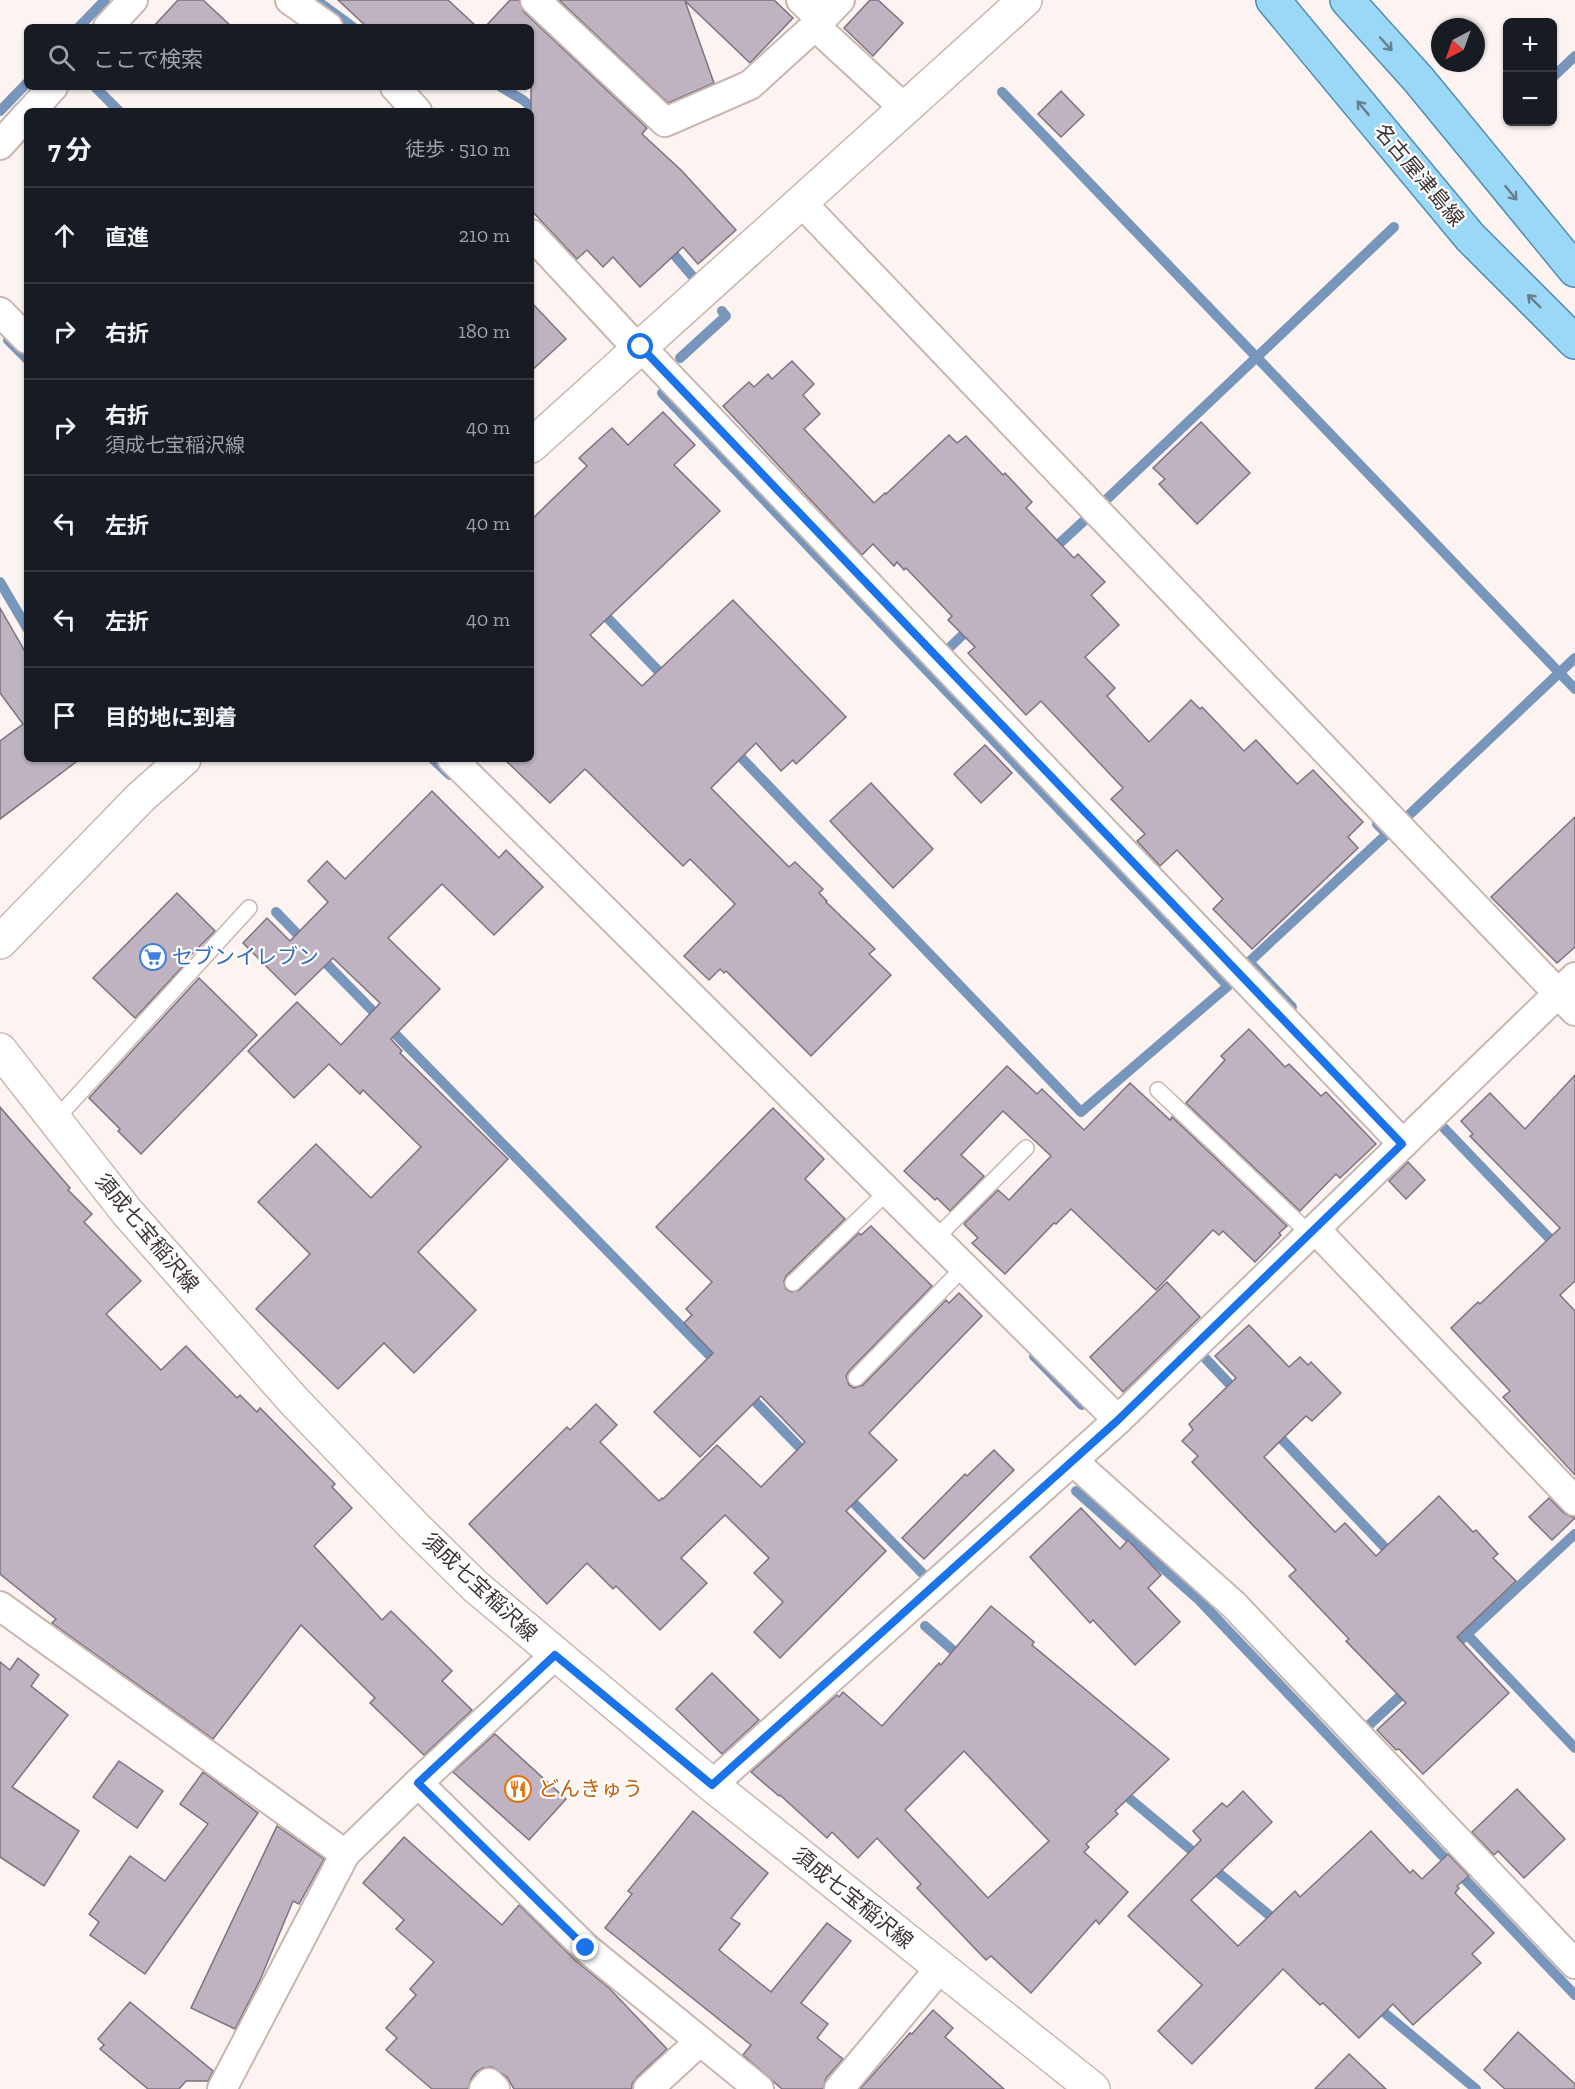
<!DOCTYPE html>
<html lang="ja">
<meta charset="utf-8">
<style>
body{margin:0;font-family:"Zilla Slab","Noto Sans JP",serif;background:#242831;color:#f1f3f6}
.controls{position:absolute;right:18px;top:18px;display:grid;overflow:hidden;border-radius:9px;box-shadow:0 2px 4px #0004}
.controls button{width:54px;height:54px;display:grid;place-items:center;padding:0;border:0;border-bottom:2px solid #363941;background:#171b24;color:#f1f3f6;font:30px sans-serif}
.compass{position:absolute;left:1431px;top:18px;width:54px;height:54px;border-radius:50%;background:#171b24;box-shadow:0 2px 4px #0004;rotate:221deg}
.stop{position:absolute;width:18px;height:18px;margin:-14px;border:4px solid #1a73e8;border-radius:50%;background:#fff}
.stop.end{background:#1a73e8;border-color:#fff;box-shadow:0 2px 6px #0008}
.list{margin:0;padding:0;list-style:none}
h2{display:flex;justify-content:space-between;align-items:center;height:78px;margin:0;padding:0 24px;font-size:26px}
h2 small{font-size:20px;font-weight:400;color:#9ea1a6}
.list li{display:grid;grid-template-columns:39px 1fr auto;gap:18px;align-items:center;box-sizing:border-box;height:96px;padding:0 24px;border-top:2px solid #363941}
.list b{display:block;font-size:22px;white-space:nowrap}
.list p{margin:0;font-size:20px;white-space:nowrap;color:#9ea1a6}
.list em{font-size:20px;font-style:normal;color:#9ea1a6}
.icon{flex:none;width:33px;height:33px;fill:none;stroke:currentColor;stroke-width:2;stroke-linecap:round;stroke-linejoin:round}
.map{position:relative;flex:none;width:1575px;height:2089px;overflow:hidden}
.search{position:absolute;background:#171b24;box-shadow:0 2px 4px #0004;left:24px;top:24px;width:510px;height:66px;display:flex;align-items:center;gap:15px;box-sizing:border-box;padding:0 21px;border-radius:9px;color:#9ea1a6;font-size:22px}
.panel{position:absolute;background:#171b24;box-shadow:0 2px 4px #0004;left:24px;top:108px;width:510px;height:654px;border-radius:9px}
.map>svg:first-child{display:block}
.lines{fill:none;stroke-linecap:round;stroke-linejoin:round}
.stream{stroke:#7896bc;stroke-width:10}
.building{fill:#bfb3c2;stroke:#7d7280;stroke-width:1.5;fill-rule:evenodd}
.service-casing{stroke:#cab6af;stroke-width:18}
.minor-casing{stroke:#cab6af;stroke-width:32}
.tertiary-casing{stroke:#cab6af;stroke-width:36}
.secondary-casing{stroke:#cab6af;stroke-width:36}
.primary-casing{stroke:#4f8eaf;stroke-width:36}
.service{stroke:#fff;stroke-width:15}
.minor{stroke:#fff;stroke-width:28}
.tertiary{stroke:#fff;stroke-width:33}
.secondary{stroke:#fff;stroke-width:33}
.primary{stroke:#9bd8f7;stroke-width:33}
.oneway{stroke:#677e8b}
.route{stroke:#1a73e8;stroke-width:8}
.labels{text-anchor:middle;stroke-width:4.5;stroke-linejoin:round;paint-order:stroke}
.street-label{font-size:21px;fill:#3d3533;stroke:#fff}
.shop-label{font-size:21px;fill:#366cbe;stroke:#fff;text-anchor:start}
.food-label{font-size:21px;fill:#c56008;stroke:#fff;text-anchor:start}
</style>
<div class="map">
<svg width="1575" height="2089" viewBox="0 0 1575 2089">
<rect width="100%" height="100%" fill="#fdf4f1"/>
<g class="lines">
<g class="stream">
<path d="M316 0 353 27"/>
<path d="M79 27 105 0"/>
<path d="M1552 78 1575 56"/>
<path d="M95 87 119 111"/>
<path d="M501 87 523 100 542 116"/>
<path d="M1002 92 1575 689"/>
<path d="M0 111 27 83"/>
<path d="M665 244 694 278"/>
<path d="M8 340 27 359"/>
<path d="M680 358 726 316 722 311"/>
<path d="M662 393 1228 986 1081 1112 732 748"/>
<path d="M1108 498 1394 227"/>
<path d="M1049 553 1086 519"/>
<path d="M0 582 27 628"/>
<path d="M598 608 668 681"/>
<path d="M949 648 972 626"/>
<path d="M433 759 450 775"/>
<path d="M1410 814 1575 658"/>
<path d="M276 912 307 944"/>
<path d="M318 955 720 1366"/>
<path d="M1292 1007 1249 962 1387 834 1377 824"/>
<path d="M1444 1128 1575 1265"/>
<path d="M1034 1356 1082 1405"/>
<path d="M1205 1358 1238 1393"/>
<path d="M746 1392 808 1456"/>
<path d="M1273 1430 1393 1556"/>
<path d="M1076 1491 1199 1600 1575 1995"/>
<path d="M844 1493 926 1577"/>
<path d="M1455 1622 1575 1748"/>
<path d="M925 1626 963 1659"/>
<path d="M1450 1650 1575 1534"/>
<path d="M1369 1725 1410 1687"/>
<path d="M1118 1789 1281 1925"/>
<path d="M1375 2005 1476 2089"/>
</g>
</g>
<g class="building">
<path d="M178 0H203L232 27H153Z"/>
<path d="M338 0H448L477 27H367Z"/>
<path d="M510 0H519L524 12 647 128 642 134 681 170 736 230 698 264 683 247 640 287 613 257 603 267 587 250 577 259 531 210V27H485Z"/>
<path d="M559 0H774L793 18 750 63 685 1 714 83 668 103Z"/>
<path d="M870 0H878L903 23 873 56 844 28Z"/>
<path d="M1061 91 1084 115 1061 137 1038 114Z"/>
<path d="M531 302 566 339 531 371Z"/>
<path d="M792 361 814 384 803 395 820 414 804 429 874 503 885 493 886 494 949 435 957 443 966 436 1003 475 1005 473 1032 502 1026 508 1074 558 1078 554 1105 582 1091 595 1119 625 1085 657 1115 688 1107 696 1149 742 1191 700 1200 709 1202 707 1244 751 1256 740 1297 784 1313 770 1363 822 1348 837 1358 848 1252 949 1213 909 1223 899 1177 850 1160 866 1137 841 1145 834 1111 799 1123 788 1041 701 1026 715 968 653 975 647 948 620 952 616 906 568 904 570 897 562 894 566 873 544 862 555 723 406 749 382 754 387 768 374 772 379Z"/>
<path d="M663 412 695 445 674 465 720 511 590 635 642 686 733 600 846 717 796 764 793 760 781 771 756 743 711 788 789 867 795 862 823 889 819 893 827 901 826 902 875 949 869 954 891 975 811 1056 726 971 724 973 720 969 709 980 684 956 735 904 690 859 683 866 585 769 550 803 504 759H531V520L587 466 579 458 612 428 628 445Z"/>
<path d="M1201 422 1250 473 1197 524 1159 484 1165 479 1153 468Z"/>
<path d="M0 608 27 655V759H80L0 819V741L23 724 0 693Z"/>
<path d="M985 745 1012 773 981 803 954 774Z"/>
<path d="M871 783 933 849 893 888 830 821Z"/>
<path d="M432 791 499 858 506 850 543 887 494 935 442 884 388 938 440 989 391 1039 402 1051 400 1053 508 1159 418 1252 476 1310 414 1373 384 1343 338 1389 256 1309 310 1254 258 1202 316 1144 371 1198 421 1147 363 1090 360 1094 329 1064 294 1098 248 1051 297 1002 341 1045 380 1003 333 958 295 995 243 943 267 918 290 941 328 902 308 881 327 861 345 879Z"/>
<path d="M1575 817V947L1557 963 1491 897Z"/>
<path d="M177 893 215 931 183 963 185 964 135 1018 93 978Z"/>
<path d="M199 978 257 1035 141 1154 118 1131 120 1129 89 1098Z"/>
<path d="M1249 1029 1285 1067 1289 1064 1321 1096 1326 1092 1376 1144 1340 1178 1336 1174 1300 1211 1186 1103 1225 1060 1221 1056Z"/>
<path d="M1007 1066 1037 1094 1042 1089 1084 1130 1130 1083 1170 1120 1172 1117 1287 1226 1279 1233 1281 1235 1255 1262 1223 1231 1219 1235 1213 1230 1156 1290 1071 1209 1056 1224 1054 1223 1005 1274 972 1243 978 1238 964 1224 998 1190 1009 1200 1051 1156 1003 1111 961 1155 984 1176 950 1211 937 1198 935 1200 904 1171Z"/>
<path d="M1575 1075V1281L1560 1295 1575 1311V1475L1503 1397 1510 1391 1451 1328 1478 1302 1480 1304 1560 1228 1470 1136 1473 1134 1461 1121 1490 1093 1525 1129Z"/>
<path d="M0 1107 70 1188 68 1190 92 1214 84 1222 141 1281 106 1314 161 1370 186 1346 237 1398 240 1395 257 1412 260 1408 335 1484 332 1487 352 1508 314 1546 382 1620 391 1611 452 1671 442 1681 472 1710 424 1755 370 1703 375 1698 301 1625 213 1739 52 1623 56 1619 0 1574Z"/>
<path d="M773 1108 824 1159 805 1179 845 1219 786 1276 784 1281 786 1289 791 1292 799 1290 859 1233 861 1235 871 1226 932 1286 849 1371 846 1376 849 1385 854 1388 863 1385 946 1300 949 1303 959 1293 982 1316 869 1433 897 1460 846 1511 886 1551 780 1658 754 1632 783 1602 754 1573 769 1558 725 1515 681 1558 707 1583 660 1630 616 1586 613 1589 587 1563 547 1604 469 1524 567 1427 570 1430 596 1404 617 1425 600 1442 659 1501 662 1498 663 1499 717 1445 761 1487 805 1442 761 1396 700 1457 654 1412 713 1353 684 1323 692 1315 686 1309 712 1282 656 1227Z"/>
<path d="M1408 1162 1425 1180 1406 1199 1389 1181Z"/>
<path d="M1167 1282 1200 1317 1123 1392 1090 1357Z"/>
<path d="M1249 1325 1289 1367 1300 1357 1308 1365 1311 1362 1341 1393 1312 1421 1306 1416 1264 1457 1335 1532 1345 1523 1376 1556 1439 1496 1473 1532 1476 1530 1498 1554 1493 1558 1516 1581 1457 1637 1509 1693 1423 1774 1399 1749 1396 1750 1377 1730 1406 1703 1346 1641 1349 1639 1289 1576 1296 1570 1192 1462 1198 1456 1182 1441 1193 1430 1189 1424 1236 1378 1215 1356Z"/>
<path d="M994 1450 1014 1470 924 1559 902 1538 965 1474 967 1476Z"/>
<path d="M1549 1498 1564 1513 1575 1518 1552 1540 1529 1517Z"/>
<path d="M1081 1508 1120 1549 1128 1540 1161 1575 1148 1588 1180 1622 1135 1665 1093 1620 1090 1623 1030 1557Z"/>
<path d="M991 1606 1034 1642 1032 1645 1169 1759 1115 1811 1118 1814 1086 1844 1089 1847 1084 1852 1128 1892 1099 1924 1096 1920 1031 1993 991 1956 986 1960 917 1888 921 1884 877 1838 858 1858 832 1832 827 1838 780 1795 779 1796 751 1772 837 1695 839 1697 843 1692 882 1726 939 1663 941 1665ZM964 1751 1049 1841 988 1898 905 1810Z"/>
<path d="M18 1658 39 1675 31 1686 68 1715 12 1787 79 1831 44 1886 0 1857V1662L10 1670Z"/>
<path d="M712 1673 759 1720 722 1754 676 1709Z"/>
<path d="M495 1734 566 1799 529 1840 453 1772Z"/>
<path d="M119 1761 163 1791 137 1828 93 1797Z"/>
<path d="M203 1772 258 1813 145 1974 90 1935 99 1922 89 1914 130 1856 165 1881 208 1824 180 1804Z"/>
<path d="M1517 1789 1565 1839 1524 1878 1498 1851 1494 1855 1472 1832Z"/>
<path d="M1243 1791 1272 1822 1191 1900 1238 1946 1295 1891 1300 1897 1371 1831 1410 1873 1413 1870 1422 1879 1448 1854 1469 1876 1457 1886 1459 1888 1455 1893 1494 1933 1472 1954 1481 1963 1413 2025 1393 2004 1359 2038 1323 2003 1320 2005 1283 1969 1192 2064 1158 2031 1202 1985 1128 1916 1201 1840 1193 1831 1222 1803 1227 1807Z"/>
<path d="M693 1811 768 1873 731 1918 740 1924 719 1950 771 1992 827 1923 851 1941 801 2003 828 2024 817 2038 843 2059 826 2078 823 2089H782L743 2055 751 2045 605 1928 632 1894 628 1891Z"/>
<path d="M277 1826 324 1859 299 1904 293 1901 260 1980 235 2029 191 2008Z"/>
<path d="M404 1837 502 1925 519 1905 575 1960 610 1989 667 2049 637 2077 632 2084V2089H514L507 2077 492 2067 483 2068 476 2072 471 2079 468 2089H432L386 2050 397 2038 386 2028 416 1995 410 1989 434 1962 396 1929 404 1920 363 1883Z"/>
<path d="M130 2002 213 2071 208 2081H186L179 2089H148L100 2049 104 2045 98 2039Z"/>
<path d="M933 2010 953 2028 945 2037 1004 2089H860L910 2033 912 2034Z"/>
<path d="M1518 2032 1575 2084V2089H1505L1484 2070Z"/>
<path d="M1349 2054 1386 2089H1315Z"/>
</g>
<g class="lines">
<defs>
<g id="service">
<path d="M1158 1090 1310 1234"/>
<path d="M55 1120 249 908"/>
<path d="M935 1239 1026 1148"/>
<path d="M793 1283 888 1191"/>
<path d="M856 1378 964 1267"/>
</g>
<g id="minor">
<path d="M290 0 328 27"/>
<path d="M535 0 665 122 750 85 815 26 840 0"/>
<path d="M801 0 821 19"/>
<path d="M815 26 904 108"/>
<path d="M108 27 133 0"/>
<path d="M395 87 417 111"/>
<path d="M31 111 53 87"/>
<path d="M0 145 27 115"/>
<path d="M801 202 1575 1011"/>
<path d="M531 234 638 349"/>
<path d="M0 312 27 339"/>
<path d="M641 347 1403 1144"/>
<path d="M452 759 1118 1420"/>
<path d="M1315 1229 1575 1501"/>
<path d="M1073 1461 1234 1605 1575 1964"/>
<path d="M0 1606 345 1854"/>
<path d="M418 1783 586 1948 759 2089"/>
<path d="M712 1785 1118 1420 1575 977"/>
<path d="M222 2089 345 1854 418 1783 555 1655"/>
<path d="M484 2089 489 2083 495 2089"/>
<path d="M648 2089 700 2041"/>
<path d="M839 2089 940 1968"/>
</g>
<g id="tertiary">
<path d="M531 446 1025 0"/>
<path d="M0 942 141 797 184 759"/>
</g>
<path id="secondary" d="M0 1050 127 1212 294 1401 413 1525 475 1586 712 1785 1093 2089"/>
<g id="primary">
<path d="M1273 0 1470 237 1575 342"/>
<path d="M1347 0 1419 80 1575 270"/>
</g>
</defs>
<use href="#service" class="service-casing"/>
<use href="#minor" class="minor-casing"/>
<use href="#tertiary" class="tertiary-casing"/>
<use href="#secondary" class="secondary-casing"/>
<use href="#primary" class="primary-casing"/>
<use href="#service" class="service"/>
<use href="#minor" class="minor"/>
<use href="#tertiary" class="tertiary"/>
<use href="#secondary" class="secondary"/>
<use href="#primary" class="primary"/>
</g>
<defs><path id="oneway-shaft" d="M-6 0H5M1.5-3L5.5 0L1.5 3" fill="none" stroke-width="1.6" stroke-linecap="round" stroke-linejoin="round" transform="scale(1.5)"/></defs>
<g class="oneway">
<use href="#oneway-shaft" transform="translate(1386 44) rotate(48)"/>
<use href="#oneway-shaft" transform="translate(1363 108) rotate(-130)"/>
<use href="#oneway-shaft" transform="translate(1511 193) rotate(51)"/>
<use href="#oneway-shaft" transform="translate(1534 301) rotate(-135)"/>
</g>
<g class="lines">
<path class="route" d="M586 1948 418 1783 555 1655 712 1785 1118 1420 1402 1144 641 347"/>
</g>
<defs>
<symbol id="supermarket-ring" viewBox="-11 -11 22 22"><circle r="9.5" fill="#fff" stroke="#3f7fe0" stroke-width="1.5"/><path d="M-6-5.5h2.5l.6 2H6L4.5 2H-2.5L-4.4-4H-6ZM-1.5 3.2a1.3 1.3 0 1 0 .1 0ZM3 3.2a1.3 1.3 0 1 0 .1 0Z" fill="#3f7fe0"/></symbol>
<symbol id="restaurant-ring" viewBox="-11 -11 22 22"><circle r="9.5" fill="#fff" stroke="#e8710a" stroke-width="1.5"/><path d="M-5-6h1v4h1v-4h1v4h1v-4h1v5L-1.5 .5V6h-2V.5L-5-1ZM5-6V6H3V1.5H1.5Q1.5-4 5-6Z" fill="#e8710a"/></symbol>
</defs>
<g fill-rule="evenodd">
<use href="#supermarket-ring" x="138" y="942" width="30" height="30"/>
<use href="#restaurant-ring" x="503" y="1774" width="30" height="30"/>
</g>
<g class="labels">
<g class="street-label">
<text transform="translate(1419 175) rotate(50)" y="7">名古屋津島線</text>
<text transform="translate(147 1233) rotate(50)" y="7">須成七宝稲沢線</text>
<text transform="translate(480 1587) rotate(43)" y="7">須成七宝稲沢線</text>
<text transform="translate(853 1898) rotate(39)" y="7">須成七宝稲沢線</text>
</g>
<g class="shop-label">
<text x="172" y="964">セブンイレブン</text>
</g>
<g class="food-label">
<text x="538" y="1796">どんきゅう</text>
</g>
</g>
</svg>
<div class="controls">
<button>+</button>
<button>−</button>
</div>
<svg class="compass" viewBox="-18 -18 36 36"><path d="M0-13l5 13h-10z" fill="#e53935"/><path d="M0 13l5-13h-10z" fill="#9ea1a6"/></svg>
<div class="stop" style="left:641px;top:347px"></div>
<div class="stop end" style="left:586px;top:1948px"></div>
<div class="search"><svg class="icon" aria-label="search" viewBox="0 0 24 24"><circle cx="10" cy="10" r="6"/><path d="M15 15l6 6"/></svg>ここで検索</div>
<section class="panel">
<h2>7 分<small>徒歩 · 510 m</small></h2>
<ul class="list">
<li><svg class="icon" aria-label="ahead" viewBox="0 0 24 24"><path d="M12 20V5M6 11l6-6 6 6"/></svg><div><b>直進</b></div><em>210 m</em></li>
<li><svg class="icon" aria-label="right" viewBox="0 0 24 24"><path d="M7 20v-9h11M14 6l5 5-5 5"/></svg><div><b>右折</b></div><em>180 m</em></li>
<li><svg class="icon" aria-label="right" viewBox="0 0 24 24"><path d="M7 20v-9h11M14 6l5 5-5 5"/></svg><div><b>右折</b><p>須成七宝稲沢線</p></div><em>40 m</em></li>
<li><svg class="icon" aria-label="left" viewBox="0 0 24 24"><path d="M17 20v-9H6M10 6l-5 5 5 5"/></svg><div><b>左折</b></div><em>40 m</em></li>
<li><svg class="icon" aria-label="left" viewBox="0 0 24 24"><path d="M17 20v-9H6M10 6l-5 5 5 5"/></svg><div><b>左折</b></div><em>40 m</em></li>
<li><svg class="icon" aria-label="arrive" viewBox="0 0 24 24"><path d="M6 21V4h12l-3 4 3 4H6"/></svg><div><b>目的地に到着</b></div></li>
</ul>
</section>
</div>
